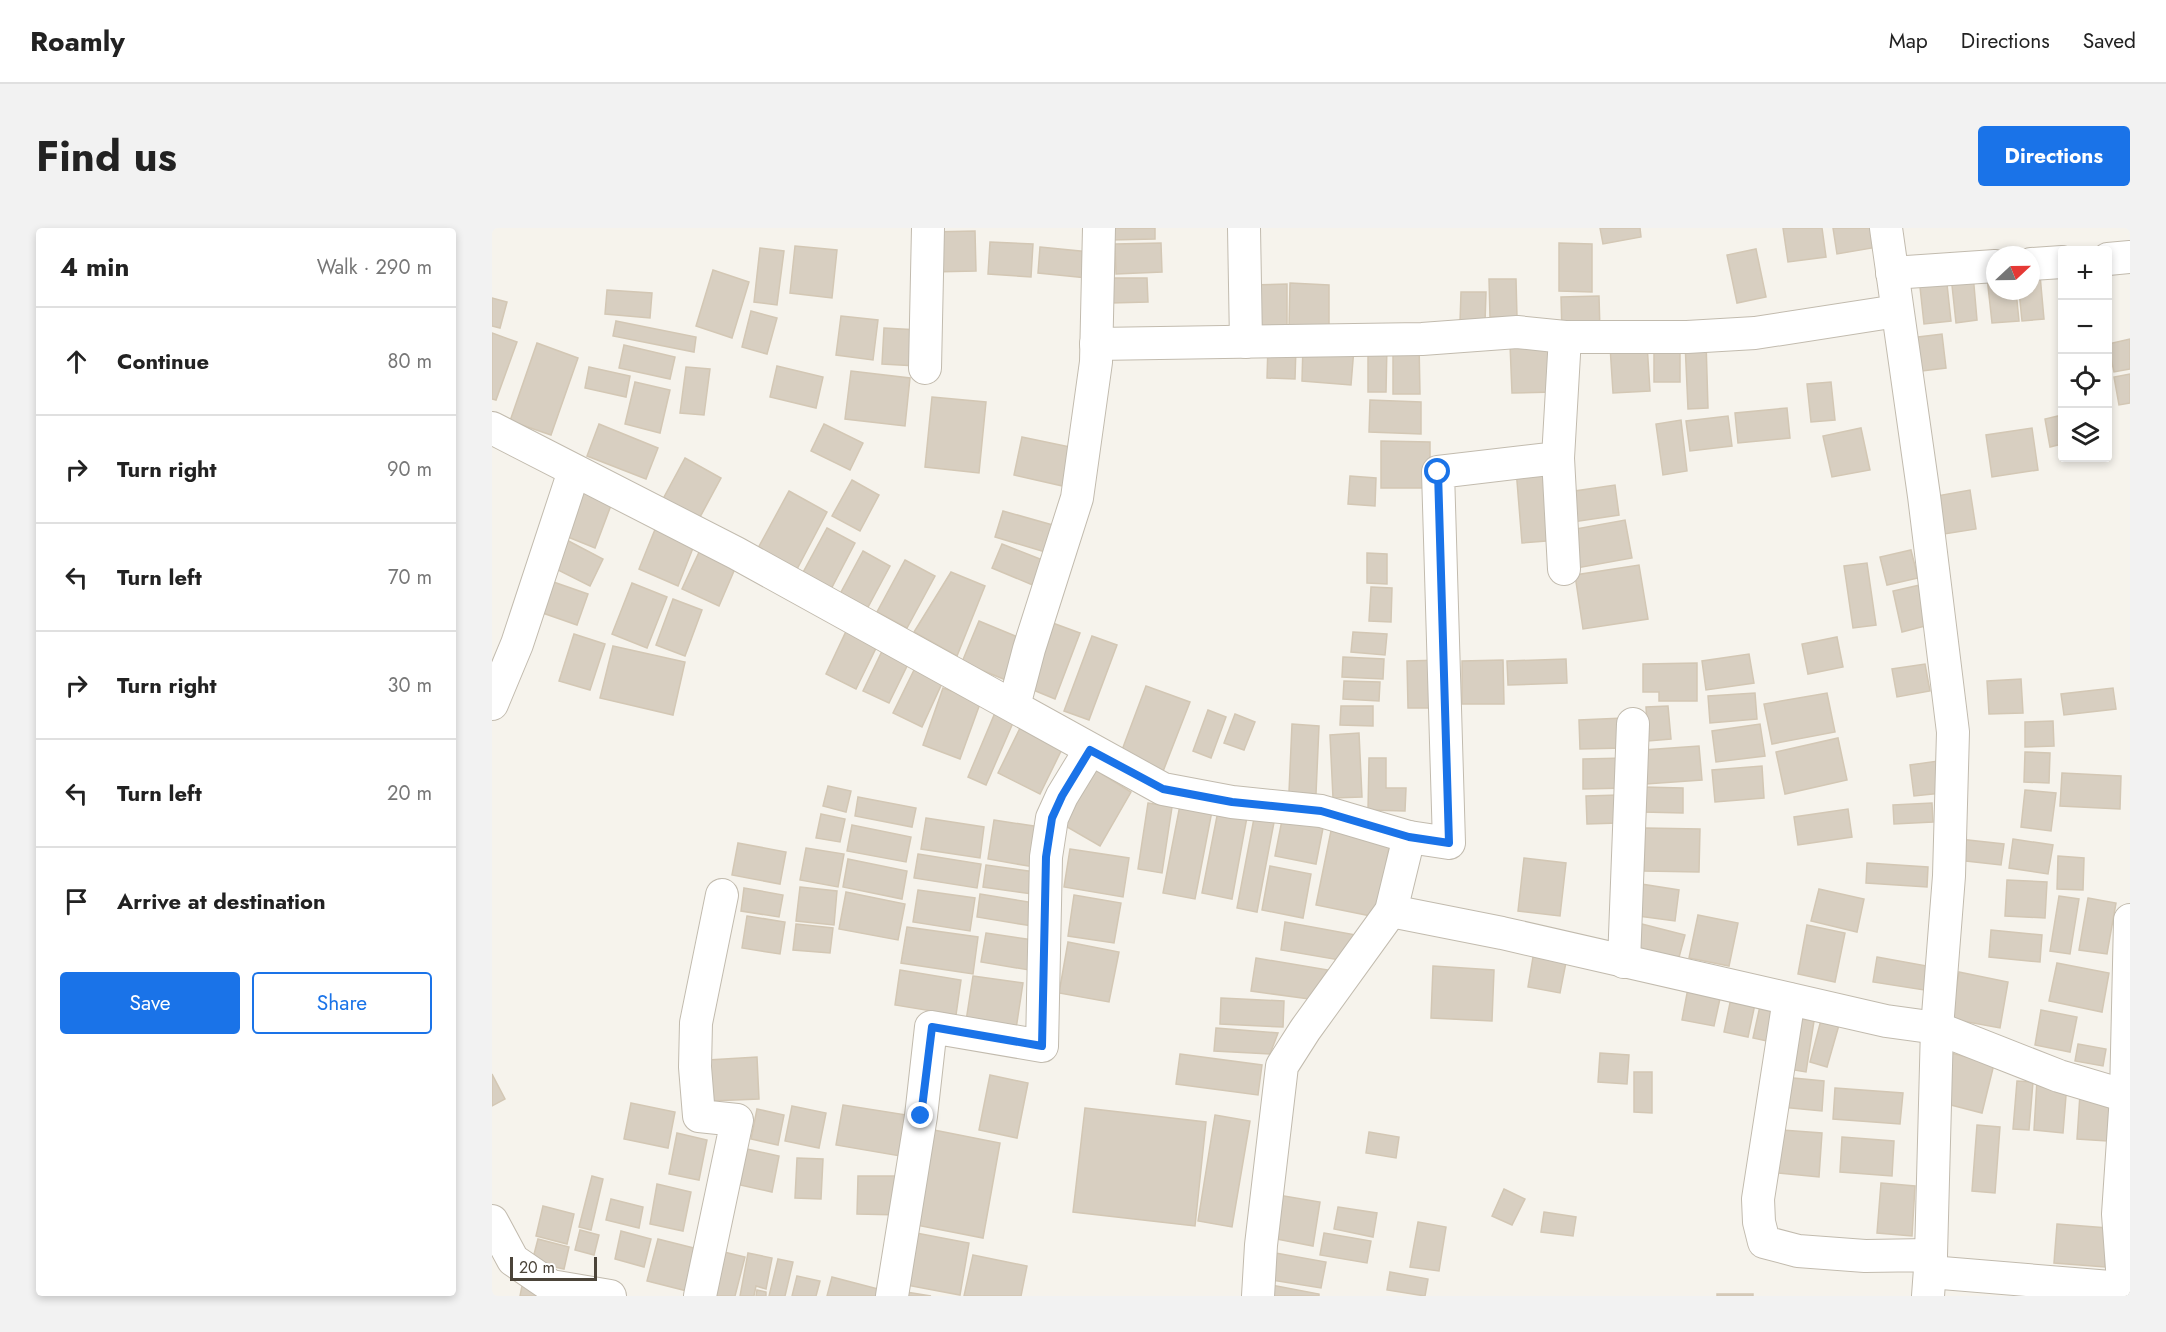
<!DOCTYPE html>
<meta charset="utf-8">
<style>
body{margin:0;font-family:Jost,sans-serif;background:#f2f2f2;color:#222}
.controls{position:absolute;right:18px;top:18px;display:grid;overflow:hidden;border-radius:6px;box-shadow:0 3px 9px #0003}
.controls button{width:54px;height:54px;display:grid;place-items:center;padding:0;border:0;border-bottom:2px solid #e0e0e0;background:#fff;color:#222;font:30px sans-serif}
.compass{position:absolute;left:1494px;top:18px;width:54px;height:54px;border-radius:50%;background:#fff;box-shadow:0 3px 9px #0003;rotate:68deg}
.scale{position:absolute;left:18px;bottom:15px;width:87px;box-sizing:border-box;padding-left:6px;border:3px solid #4b4439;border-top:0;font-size:16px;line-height:21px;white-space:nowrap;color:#4b4439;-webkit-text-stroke:4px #fff;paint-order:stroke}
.stop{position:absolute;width:18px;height:18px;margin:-14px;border:4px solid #1a73e8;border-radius:50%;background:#fff}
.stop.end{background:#1a73e8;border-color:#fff;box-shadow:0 2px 6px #0008}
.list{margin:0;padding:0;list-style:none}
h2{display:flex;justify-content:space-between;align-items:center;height:78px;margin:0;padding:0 24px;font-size:26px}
h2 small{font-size:20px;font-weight:400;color:#767676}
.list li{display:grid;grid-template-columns:39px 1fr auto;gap:18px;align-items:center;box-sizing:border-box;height:108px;padding:0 24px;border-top:2px solid #e0e0e0}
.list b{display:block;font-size:22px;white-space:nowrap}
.list em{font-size:20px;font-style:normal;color:#767676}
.actions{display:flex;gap:12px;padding:18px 24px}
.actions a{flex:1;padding:14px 0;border:2px solid #1a73e8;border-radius:6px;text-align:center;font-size:21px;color:#1a73e8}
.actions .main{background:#1a73e8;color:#fff}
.icon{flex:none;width:33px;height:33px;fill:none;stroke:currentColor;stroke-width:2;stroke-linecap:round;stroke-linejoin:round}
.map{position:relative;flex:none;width:1638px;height:1068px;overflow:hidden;border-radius:6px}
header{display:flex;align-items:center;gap:36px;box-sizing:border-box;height:84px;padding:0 30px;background:#fff;border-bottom:2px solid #e0e0e0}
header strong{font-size:28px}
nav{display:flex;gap:33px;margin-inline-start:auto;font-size:21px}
.intro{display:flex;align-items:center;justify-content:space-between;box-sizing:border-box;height:144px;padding:0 36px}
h1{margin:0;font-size:42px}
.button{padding:15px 27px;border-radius:6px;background:#1a73e8;color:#fff;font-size:21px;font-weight:700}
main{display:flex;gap:36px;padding:0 36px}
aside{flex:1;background:#fff;border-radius:6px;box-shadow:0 3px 9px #0003}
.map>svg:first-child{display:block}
.building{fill:#d8cfc1;stroke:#d3c7b4;stroke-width:1.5}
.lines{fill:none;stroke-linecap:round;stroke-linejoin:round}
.minor-casing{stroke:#c2bbae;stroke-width:34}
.minor{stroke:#fff;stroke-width:32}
.route{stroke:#1a73e8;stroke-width:8}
</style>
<header>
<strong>Roamly</strong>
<nav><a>Map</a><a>Directions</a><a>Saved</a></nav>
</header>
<div class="intro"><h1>Find us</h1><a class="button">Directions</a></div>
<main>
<aside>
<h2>4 min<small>Walk · 290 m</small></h2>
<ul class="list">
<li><svg class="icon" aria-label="ahead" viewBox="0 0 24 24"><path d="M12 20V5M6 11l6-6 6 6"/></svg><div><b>Continue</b></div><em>80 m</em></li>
<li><svg class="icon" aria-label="right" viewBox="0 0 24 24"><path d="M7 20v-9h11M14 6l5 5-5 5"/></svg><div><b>Turn right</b></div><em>90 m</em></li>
<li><svg class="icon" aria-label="left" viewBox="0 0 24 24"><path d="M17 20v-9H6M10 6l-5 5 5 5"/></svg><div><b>Turn left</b></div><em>70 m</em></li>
<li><svg class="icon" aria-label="right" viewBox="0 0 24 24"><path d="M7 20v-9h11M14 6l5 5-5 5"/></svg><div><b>Turn right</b></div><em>30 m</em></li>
<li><svg class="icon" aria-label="left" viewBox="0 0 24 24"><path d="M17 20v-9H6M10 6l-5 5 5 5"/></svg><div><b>Turn left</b></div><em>20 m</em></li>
<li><svg class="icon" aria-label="arrive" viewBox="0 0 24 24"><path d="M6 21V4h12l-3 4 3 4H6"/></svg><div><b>Arrive at destination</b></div></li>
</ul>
<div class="actions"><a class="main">Save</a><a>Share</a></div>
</aside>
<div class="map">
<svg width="1638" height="1068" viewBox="0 0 1638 1068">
<rect width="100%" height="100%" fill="#f6f3ec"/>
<g class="building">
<path d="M618 0H663V11L618 12Z"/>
<path d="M1108 0H1148L1149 9 1111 16Z"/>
<path d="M1291 0H1330L1334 29 1296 34Z"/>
<path d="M1341 0H1384L1386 19 1345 26Z"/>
<path d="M483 3 484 43 439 44 437 4Z"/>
<path d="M498 14 541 16 539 49 496 46Z"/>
<path d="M669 15 670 44 624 46 623 16Z"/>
<path d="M1067 15 1100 16V64L1067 63Z"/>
<path d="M303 18 345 22 340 70 298 65Z"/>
<path d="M548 19 598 24 595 50 546 45Z"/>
<path d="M268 20 292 23 285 77 262 74Z"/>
<path d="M1264 21 1274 69 1245 75 1235 27Z"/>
<path d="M221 42 257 54 240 110 204 98Z"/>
<path d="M1481 46 1485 92 1464 95 1459 48Z"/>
<path d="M1454 47 1459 93 1432 96 1427 50Z"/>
<path d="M1548 47 1552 91 1530 93 1527 63H1539V48Z"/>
<path d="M1495 49H1503V63H1524L1527 93 1500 95Z"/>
<path d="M619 50H655L656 74 619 75Z"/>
<path d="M997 51H1024L1025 89H998Z"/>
<path d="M798 55 837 57V101L797 100Z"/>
<path d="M795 56V101L757 100V57Z"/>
<path d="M115 62 160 65 158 90 113 86Z"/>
<path d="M969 64H994L993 95H968Z"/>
<path d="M1107 68 1108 103 1070 104 1069 69Z"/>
<path d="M0 70 15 74 8 100 0 98Z"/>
<path d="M259 83 285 90 275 126 250 119Z"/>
<path d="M349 88 386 92 381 132 344 127Z"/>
<path d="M124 93 204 109 202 124 121 108Z"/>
<path d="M392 100 427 102 425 138 390 136Z"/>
<path d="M0 105 25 114 4 172 0 171Z"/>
<path d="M1450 106 1454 140 1422 144 1418 110Z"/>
<path d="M1638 111V141L1622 144 1616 116Z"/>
<path d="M1214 113 1216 180 1196 181 1193 114Z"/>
<path d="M45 115 86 130 59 207 18 193Z"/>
<path d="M901 115H927L928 166H901Z"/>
<path d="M1062 115 1063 164 1020 165 1018 116Z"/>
<path d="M876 116H895L894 164H876Z"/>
<path d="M1155 116 1158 163 1121 165 1118 118Z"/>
<path d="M132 117 183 129 178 151 127 140Z"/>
<path d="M776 117 804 119 803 151 775 150Z"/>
<path d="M811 117 862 120 859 157 810 153Z"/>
<rect x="1162" y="117" width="26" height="37"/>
<path d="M285 138 331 149 324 180 278 169Z"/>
<path d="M97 139 138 148 134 169 93 160Z"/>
<path d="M194 139 218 141 212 187 188 185Z"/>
<path d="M359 143 418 150 413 198 353 191Z"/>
<path d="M1638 146V175L1627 177 1622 149Z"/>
<path d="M143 154 178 162 168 205 133 196Z"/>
<path d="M1339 154 1343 192 1319 194 1315 156Z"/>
<path d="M440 169 494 174 487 245 433 239Z"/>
<path d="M878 172 929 174V206L877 204Z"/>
<path d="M1295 180 1298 210 1246 215 1243 185Z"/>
<path d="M1570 187V216L1558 219 1553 191Z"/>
<path d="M1236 188 1240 218 1198 223 1194 193Z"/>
<path d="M1189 192 1195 243 1171 247 1164 196Z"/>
<path d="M107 196 166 220 154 251 95 228Z"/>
<path d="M332 196 371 215 358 242 319 223Z"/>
<path d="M1369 200 1378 242 1340 249 1331 208Z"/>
<path d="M1540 200 1546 242 1500 249 1494 207Z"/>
<path d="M530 209 583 220 575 259 522 247Z"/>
<path d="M889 213 938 214V260H889Z"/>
<path d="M193 230 229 250 207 291 171 271Z"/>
<path d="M1061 238 1067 312 1030 315 1024 241Z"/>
<path d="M858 248 884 250 883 278 856 276Z"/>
<path d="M360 252 387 267 368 303 340 288Z"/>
<path d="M1123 257 1127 287 1081 294 1076 264Z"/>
<path d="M88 260 121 272 103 320 71 307Z"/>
<path d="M1478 262 1484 301 1446 307 1439 269Z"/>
<path d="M297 263 335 284 304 343 265 322Z"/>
<path d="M511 283 568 299 560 326 503 309Z"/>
<path d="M1133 292 1140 330 1085 340 1078 302Z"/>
<path d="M164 299 203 315 186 358 147 341Z"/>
<path d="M335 300 363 315 337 365 308 350Z"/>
<path d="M69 309 111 331 98 358 56 337Z"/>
<path d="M510 316 553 333 543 358 500 340Z"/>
<path d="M209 320 245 336 227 378 190 361Z"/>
<path d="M1419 322 1426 350 1395 357 1388 329Z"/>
<path d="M371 323 398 338 375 381 348 366Z"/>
<path d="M875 325 895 326V356L875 355Z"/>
<path d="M413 332 443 348 415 400 385 384Z"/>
<path d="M1375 335 1384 397 1361 400 1352 338Z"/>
<path d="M1147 337 1156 391 1091 401 1083 347Z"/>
<path d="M459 344 493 358 465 428 422 404Z"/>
<path d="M53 351 96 366 85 397 42 382Z"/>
<path d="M140 355 175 369 155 420 120 406Z"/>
<path d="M1428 357 1437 397 1410 404 1401 363Z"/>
<path d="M879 359 900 360 899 394 877 393Z"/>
<path d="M181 371 210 382 193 428 164 417Z"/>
<path d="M487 393 533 412 516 453 470 434Z"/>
<path d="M558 394 588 405 563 471 534 459Z"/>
<path d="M357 397 388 412 364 461 334 446Z"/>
<path d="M861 404 895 406 893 427 859 424Z"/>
<path d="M82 406 113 416 98 462 67 453Z"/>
<path d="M600 408 625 417 597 492 572 483Z"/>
<path d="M1345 409 1351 439 1316 446 1310 416Z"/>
<path d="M121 418 193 434 181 487 108 470Z"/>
<path d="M392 419 418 432 397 475 371 463Z"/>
<path d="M1257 426 1262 455 1214 462 1210 433Z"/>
<path d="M851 429 892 431 891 451 850 449Z"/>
<path d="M1074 431 1075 455 1016 457 1015 433Z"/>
<path d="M951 432 952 480H916L915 433Z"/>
<path d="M1011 432 1012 476H970V433Z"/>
<path d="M1205 435V473H1167V464H1151V436Z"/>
<path d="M1433 436 1438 463 1405 469 1400 441Z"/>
<path d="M424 438 452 451 430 499 401 485Z"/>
<path d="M1529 451 1531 485 1497 486 1495 453Z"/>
<path d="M852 453 888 454 887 473 851 471Z"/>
<path d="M654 458 698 474 670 546 627 530Z"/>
<path d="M451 460 489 473 468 531 431 517Z"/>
<path d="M1621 460 1624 481 1572 487 1569 466Z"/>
<path d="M1263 465 1265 491 1218 495 1216 468Z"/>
<path d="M1335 465 1343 504 1280 516 1272 476Z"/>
<path d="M849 478H881V498L848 497Z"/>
<path d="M1176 478 1179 511 1156 513 1154 479Z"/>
<path d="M505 480 524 488 494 557 476 549Z"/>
<path d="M716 482 734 489 719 530 701 523Z"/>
<path d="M743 486 763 494 752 522 732 515Z"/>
<path d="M1131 490 1132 520 1088 521 1087 492Z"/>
<path d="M1561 493 1562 518 1533 519V494Z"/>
<path d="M531 494 573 515 548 566 506 545Z"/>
<path d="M800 496 827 498 824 566 797 564Z"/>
<path d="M1268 496 1273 528 1224 534 1220 503Z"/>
<path d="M867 505 870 569 841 570 838 507Z"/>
<path d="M1346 510 1355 552 1293 566 1284 524Z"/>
<path d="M1207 518 1210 552 1154 556 1151 522Z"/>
<path d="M1533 524 1558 525 1557 555 1532 554Z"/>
<path d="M877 530H894V560H914L913 583 876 582Z"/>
<path d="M1133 530 1134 560 1091 561V531Z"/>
<path d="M1446 533 1450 565 1422 568 1418 537Z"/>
<path d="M1270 538 1272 570 1223 574 1220 542Z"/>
<path d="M602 541 639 564 608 618 570 596Z"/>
<path d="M1570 545 1629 548 1628 581 1568 578Z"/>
<path d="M336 558 359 563 354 584 331 578Z"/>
<path d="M1151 559 1191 560V585L1151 584Z"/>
<path d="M1533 562 1564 565 1559 603 1529 599Z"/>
<path d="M1126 567 1127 595 1095 596 1094 568Z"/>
<path d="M366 569 424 580 420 599 363 588Z"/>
<path d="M656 575 680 579 670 645 646 641Z"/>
<path d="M1440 575 1441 594 1402 596 1401 577Z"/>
<path d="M688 577 720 583 703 671 671 665Z"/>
<path d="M1356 581 1360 609 1306 617 1302 589Z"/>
<path d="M726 583 755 589 740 671 710 665Z"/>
<path d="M763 585 783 589 765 684 745 680Z"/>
<path d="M329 586 353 591 348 614 324 610Z"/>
<path d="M791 587 832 595 824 636 783 628Z"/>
<path d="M434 590 492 599 488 630 429 621Z"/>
<path d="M502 592 548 599 542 639 496 631Z"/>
<path d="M360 597 419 609 414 634 355 623Z"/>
<path d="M840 598 899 610 884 689 824 677Z"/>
<path d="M1153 600 1208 601 1207 644 1152 643Z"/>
<path d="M1467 611 1512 616 1509 637 1465 632Z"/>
<path d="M1521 611 1561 617 1556 646 1517 640Z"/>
<path d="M246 615 294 624 288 656 240 647Z"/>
<path d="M314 620 352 626 346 659 308 652Z"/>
<path d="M578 621 637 630 631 669 572 659Z"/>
<path d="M426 626 489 636 485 660 422 650Z"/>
<path d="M1566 628 1592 630 1591 662 1565 661Z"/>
<path d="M1032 630 1074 635 1068 688 1026 683Z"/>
<path d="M356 631 415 643 410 671 351 659Z"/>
<path d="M1375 635 1436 639 1435 659 1374 655Z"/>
<path d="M494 637 543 644 540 666 491 659Z"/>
<path d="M778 638 819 646 811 690 770 682Z"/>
<path d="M1515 652 1555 654 1553 690 1513 688Z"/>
<path d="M1143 655 1187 662 1183 693 1139 687Z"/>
<path d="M308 659 345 663 342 697 304 693Z"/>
<path d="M252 660 291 667 287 689 249 683Z"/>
<path d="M1327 661 1372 671 1365 704 1319 693Z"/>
<path d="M426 662 483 670 478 703 421 694Z"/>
<path d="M354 664 413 676 406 712 347 701Z"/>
<path d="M488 666 543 675 540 698 485 689Z"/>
<path d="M582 667 629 675 622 715 576 708Z"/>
<path d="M1567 668 1587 671 1578 726 1558 723Z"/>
<path d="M1596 670 1624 675 1615 726 1587 722Z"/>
<path d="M1206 687 1246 695 1237 738 1197 730Z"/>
<path d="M255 688 293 694 288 726 250 720Z"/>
<path d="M793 694 864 707 859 734 789 722Z"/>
<path d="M1146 695 1193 707 1186 733 1140 720Z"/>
<path d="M304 696 341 700 338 725 301 722Z"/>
<path d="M1315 697 1353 705 1343 754 1306 746Z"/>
<path d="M415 699 486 709 481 746 409 735Z"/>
<path d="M1499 702 1550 707 1548 734 1497 729Z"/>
<path d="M494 705 541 712 537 742 489 734Z"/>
<path d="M576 714 627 724 617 774 567 765Z"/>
<path d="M1042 723 1075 729 1068 765 1036 759Z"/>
<path d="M1385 729 1435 738 1432 762 1381 754Z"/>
<path d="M764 730 836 742 817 771 759 763Z"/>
<path d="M1565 735 1617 745 1610 784 1557 773Z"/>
<path d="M941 738 1002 742 1000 793 939 790Z"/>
<path d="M408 742 469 752 464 787 403 777Z"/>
<path d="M1467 744 1516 754 1508 800 1459 791Z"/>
<path d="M481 748 531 755 524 801 474 793Z"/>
<path d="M1196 760 1229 766 1222 798 1190 792Z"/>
<path d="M729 770 792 773 791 799 728 796Z"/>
<path d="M1239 770 1263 776 1256 809 1232 804Z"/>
<path d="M1268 778 1286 781 1280 814 1261 810Z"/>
<path d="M1549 782 1585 789 1578 824 1543 817Z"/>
<path d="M1298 789 1322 793 1314 844 1290 840Z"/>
<path d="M1329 792 1347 797 1335 839 1318 834Z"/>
<path d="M724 800 786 805 778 826 722 823Z"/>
<path d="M1586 816 1614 821 1611 838 1583 833Z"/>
<path d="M1108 825 1137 827 1135 856 1106 854Z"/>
<path d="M1459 825 1502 836 1490 885 1447 874Z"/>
<path d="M688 826 770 837 766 867 684 856Z"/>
<path d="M265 829 267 871 218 873 216 832Z"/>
<path d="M1142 844H1160V885L1142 884Z"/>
<path d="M0 846 13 871 0 878Z"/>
<path d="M498 847 536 855 525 910 487 902Z"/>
<path d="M1291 849 1332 853 1330 883 1289 879Z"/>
<path d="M1545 852 1575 855 1571 905 1542 902Z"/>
<path d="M1525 853 1541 854 1537 902 1521 901Z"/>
<path d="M1343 860 1411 865 1408 896 1341 891Z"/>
<path d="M1588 866 1618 868 1615 913 1585 911Z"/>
<path d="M139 875 183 884 176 920 132 911Z"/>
<path d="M351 877 421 888 414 929 344 917Z"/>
<path d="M300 878 334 885 327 920 293 913Z"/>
<path d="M593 880 714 894 703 998 581 984Z"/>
<path d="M265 881 292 887 286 917 259 911Z"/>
<path d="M723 887 758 893 740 999 706 993Z"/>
<path d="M1485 897 1508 899 1503 965 1480 963Z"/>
<path d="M442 902 508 915 491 1010 424 997Z"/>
<path d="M1290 902 1330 905 1327 949 1286 945Z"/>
<path d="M877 904 907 909 904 930 874 925Z"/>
<path d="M185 905 215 912 207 952 177 946Z"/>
<path d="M1350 909 1402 913 1400 948 1348 944Z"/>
<path d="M255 921 287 928 280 964 248 957Z"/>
<path d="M305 930 331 931 329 971 303 970Z"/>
<path d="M100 948 111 951 99 1002 87 999Z"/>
<path d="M366 948H409L408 987 365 986Z"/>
<path d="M1389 955 1423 958 1420 1008 1385 1005Z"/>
<path d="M165 956 199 964 191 1003 158 996Z"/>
<path d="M1012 961 1033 971 1020 997 1000 988Z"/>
<path d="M786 967 828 974 821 1018 779 1010Z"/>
<path d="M119 971 151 979 147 1000 114 992Z"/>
<path d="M51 978 82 986 75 1016 44 1008Z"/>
<path d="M846 979 885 985 881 1009 842 1001Z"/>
<path d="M1052 984 1084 989 1081 1008 1049 1004Z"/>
<path d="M926 994 954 999 947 1043 918 1039Z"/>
<path d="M1565 996 1616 1000 1613 1039 1562 1035Z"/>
<path d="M88 1002 107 1007 102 1027 83 1022Z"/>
<path d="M129 1003 159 1011 152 1039 123 1031Z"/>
<path d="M419 1004 477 1015 468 1067 409 1056Z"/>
<path d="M832 1005 879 1013 875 1035 828 1027Z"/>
<path d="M46 1011 77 1019 72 1041 40 1034Z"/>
<path d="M166 1011 206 1021 195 1063 155 1053Z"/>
<path d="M232 1024 253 1029 243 1068H221Z"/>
<path d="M778 1024 834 1034 829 1060 774 1051Z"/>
<path d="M256 1025 280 1030 274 1061 264 1058 262 1068H248Z"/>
<path d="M481 1027 535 1038 529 1068H472Z"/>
<path d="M286 1031 301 1034 293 1068H277Z"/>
<path d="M898 1044 936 1051 933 1068 895 1062Z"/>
<path d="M305 1048 328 1053 324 1068H300Z"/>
<path d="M340 1049 390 1062 388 1068H335Z"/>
<path d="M774 1056 827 1066V1068H772Z"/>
<path d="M30 1058 66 1067V1068H28Z"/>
<path d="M265 1062 274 1064V1068H264Z"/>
<path d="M408 1063 439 1068H407Z"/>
<rect x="1225" y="1066" width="36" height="2"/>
</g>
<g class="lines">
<defs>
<g id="minor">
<path d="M752 0 754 114"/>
<path d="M1394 0 1432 268 1461 504 1457 648 1445 800 1439 1027"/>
<path d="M1616 31 1638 29"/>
<path d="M1539 36 1570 34"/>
<path d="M1400 45 1503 38"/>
<path d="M604 116 930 111 1025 104 1073 109H1195L1263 105 1405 83"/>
<path d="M433 140 436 0"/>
<path d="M0 200 244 325 671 561 740 574 829 583 917 609 899 683 813 802 790 838 769 1017 766 1068"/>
<path d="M1066 230 1072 341"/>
<path d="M0 476 25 416 82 243"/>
<path d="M522 478 537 421 585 270 604 134 607 0"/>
<path d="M917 609 957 615 946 244 1066 230 1073 109"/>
<path d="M899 683 1010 705 1394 793 1445 800 1567 848 1634 868 1638 867"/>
<path d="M1132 734 1141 496"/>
<path d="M1297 771 1266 971 1267 994 1272 1014 1306 1023 1373 1028 1439 1027 1436 1068"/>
<path d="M0 993 21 1032 59 1058 118 1068"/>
<path d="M1438 1044 1631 1060"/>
<path d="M208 1068 245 892 207 888 203 839 204 795 230 667"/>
<path d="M400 1068 429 888 439 799 550 818 554 629 560 590 570 568 598 522"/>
<path d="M1632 1068 1626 986 1634 868 1638 692"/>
</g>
</defs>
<use href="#minor" class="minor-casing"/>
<use href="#minor" class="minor"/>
</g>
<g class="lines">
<path class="route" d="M429 888 440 799 550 818 554 629 560 590 570 568 598 522 671 561 740 574 829 583 917 609 957 615 946 244"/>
</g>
</svg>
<div class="controls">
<button>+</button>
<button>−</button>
<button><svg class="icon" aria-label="locate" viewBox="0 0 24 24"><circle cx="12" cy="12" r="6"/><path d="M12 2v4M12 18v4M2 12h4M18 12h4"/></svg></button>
<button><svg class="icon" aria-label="layers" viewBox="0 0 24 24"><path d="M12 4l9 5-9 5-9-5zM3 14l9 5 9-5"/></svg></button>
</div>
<svg class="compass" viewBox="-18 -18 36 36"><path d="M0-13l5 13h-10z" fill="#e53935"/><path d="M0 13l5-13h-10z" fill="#767676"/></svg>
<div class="scale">20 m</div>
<div class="stop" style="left:946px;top:244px"></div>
<div class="stop end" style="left:429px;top:888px"></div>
</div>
</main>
